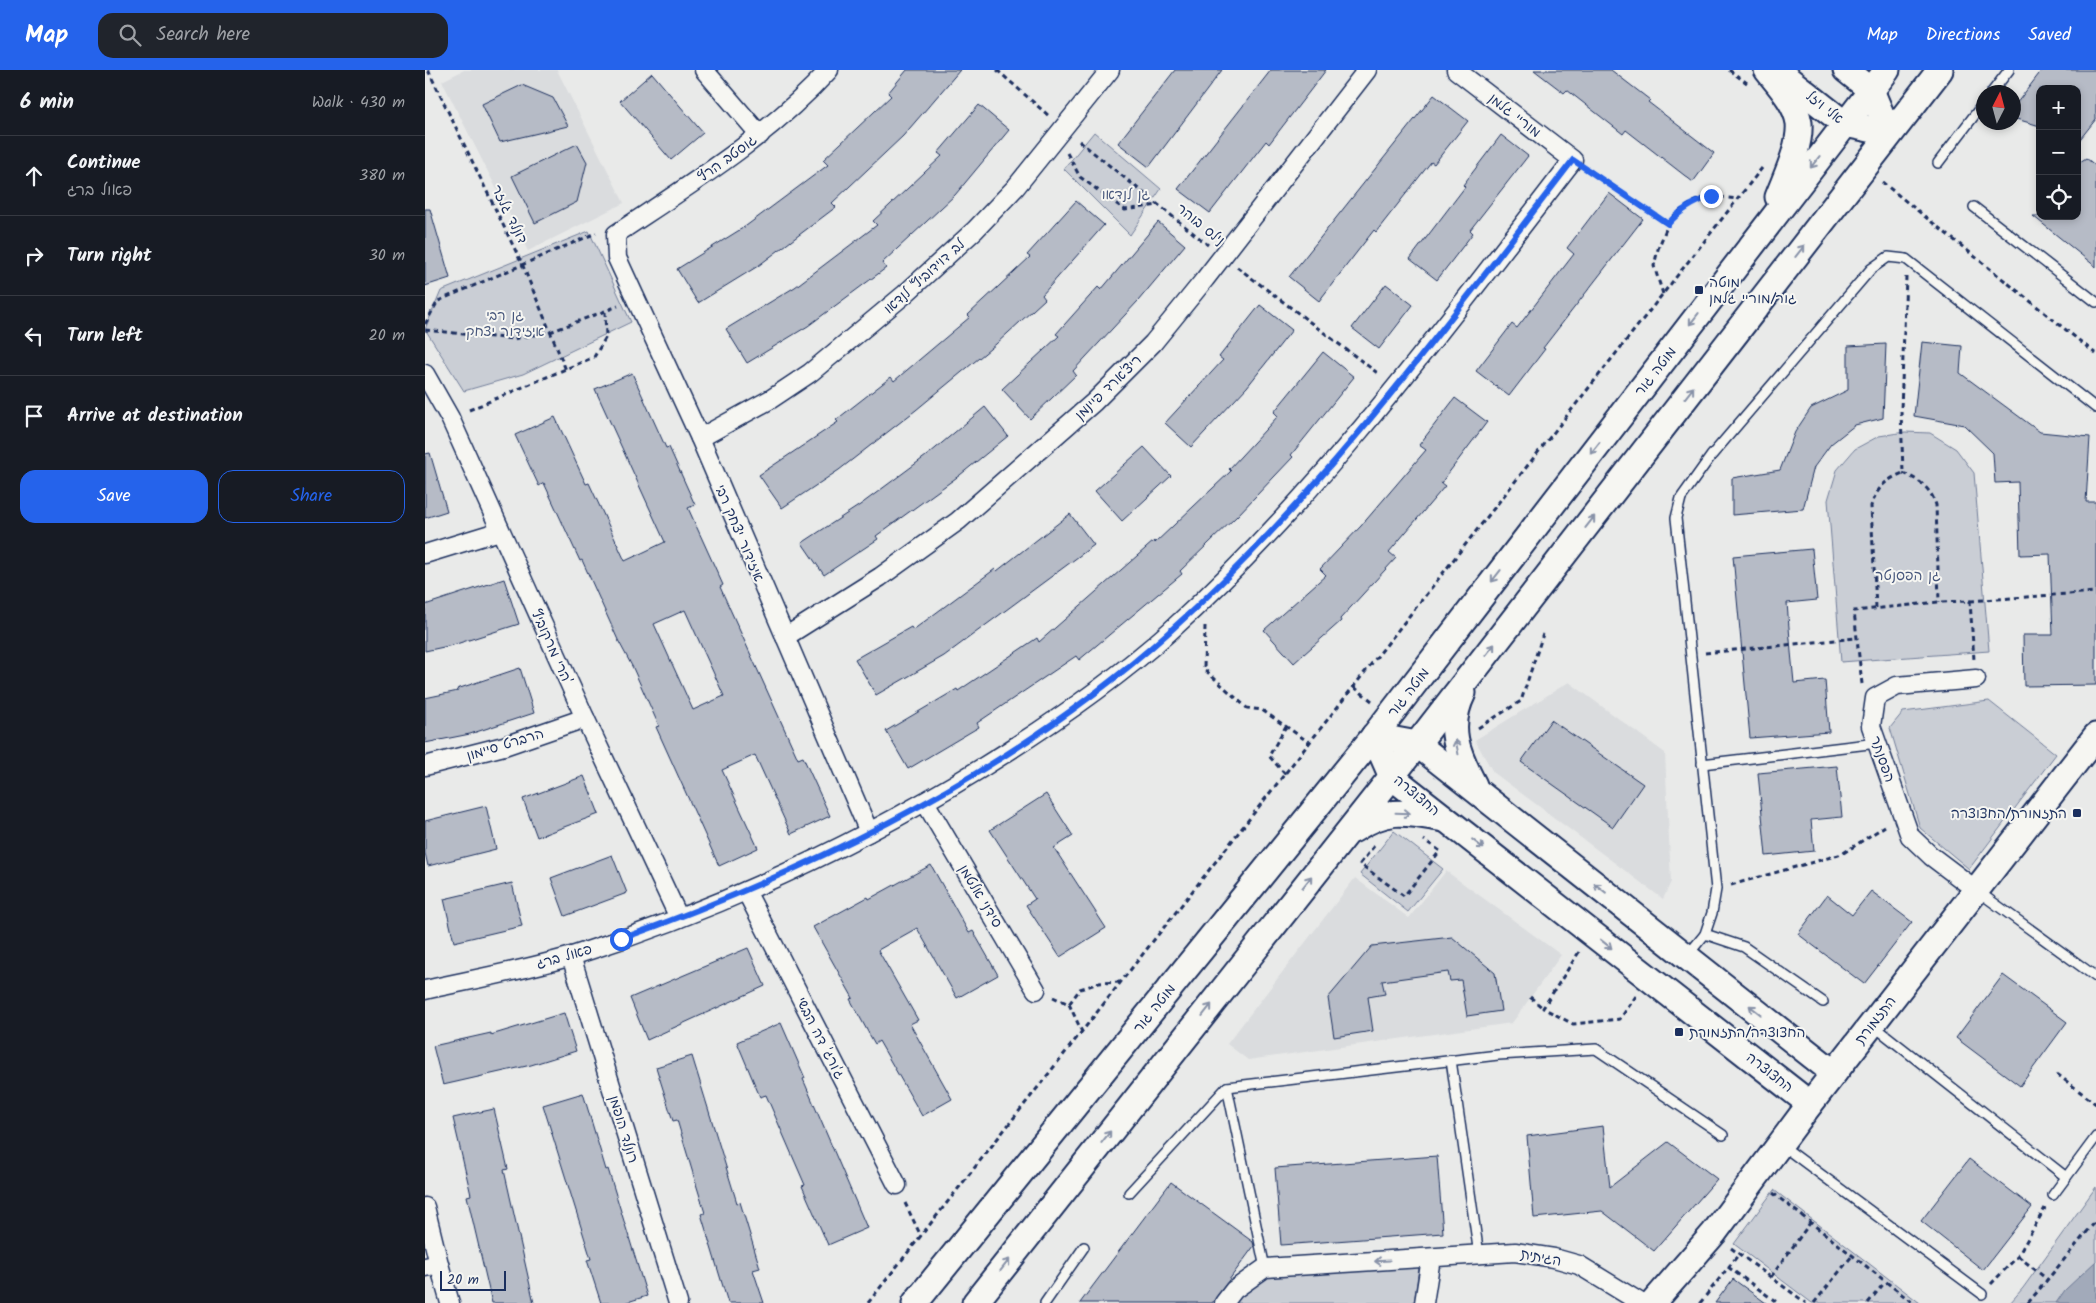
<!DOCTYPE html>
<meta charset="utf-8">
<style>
body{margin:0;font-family:Kalam,"Playpen Sans Hebrew",sans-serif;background:#20242c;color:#f1f3f6}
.controls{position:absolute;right:15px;top:15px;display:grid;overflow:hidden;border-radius:10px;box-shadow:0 2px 8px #0003}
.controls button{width:45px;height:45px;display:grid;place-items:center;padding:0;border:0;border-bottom:1px solid #363941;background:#171b24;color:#f1f3f6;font:25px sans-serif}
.compass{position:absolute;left:1551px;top:15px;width:45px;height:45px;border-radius:50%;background:#171b24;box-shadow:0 2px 8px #0003;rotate:6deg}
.scale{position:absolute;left:15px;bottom:12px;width:66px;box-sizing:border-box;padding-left:5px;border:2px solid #1b2f5e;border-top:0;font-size:14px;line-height:18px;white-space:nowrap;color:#1b2f5e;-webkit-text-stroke:4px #f6f6f2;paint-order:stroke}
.stop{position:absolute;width:15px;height:15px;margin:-11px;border:4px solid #2563eb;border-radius:50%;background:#fff}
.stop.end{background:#2563eb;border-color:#fff;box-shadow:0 1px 5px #0008}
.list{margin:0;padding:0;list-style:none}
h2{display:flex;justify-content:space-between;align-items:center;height:65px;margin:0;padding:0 20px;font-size:21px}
h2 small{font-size:16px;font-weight:400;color:#9ea1a6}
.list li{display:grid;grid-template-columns:32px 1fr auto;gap:15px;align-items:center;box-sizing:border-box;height:80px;padding:0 20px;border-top:1px solid #363941}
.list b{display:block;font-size:19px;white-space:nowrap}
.list p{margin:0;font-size:16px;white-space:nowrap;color:#9ea1a6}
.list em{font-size:16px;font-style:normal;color:#9ea1a6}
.actions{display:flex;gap:10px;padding:15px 20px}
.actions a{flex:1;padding:11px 0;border:1px solid #2563eb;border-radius:15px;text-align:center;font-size:18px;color:#2563eb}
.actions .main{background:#2563eb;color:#fff}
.icon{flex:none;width:28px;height:28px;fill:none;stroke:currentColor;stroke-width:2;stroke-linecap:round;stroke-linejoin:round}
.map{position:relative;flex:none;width:1671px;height:1233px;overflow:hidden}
header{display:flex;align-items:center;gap:30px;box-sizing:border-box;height:70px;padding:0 25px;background:#2563eb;color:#fff}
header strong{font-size:24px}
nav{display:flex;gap:28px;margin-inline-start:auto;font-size:18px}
.search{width:350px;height:45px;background:#20242c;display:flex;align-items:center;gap:12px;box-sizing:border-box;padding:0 18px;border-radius:15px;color:#9ea1a6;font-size:19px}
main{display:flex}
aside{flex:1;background:#171b24}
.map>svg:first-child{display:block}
.built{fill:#dadcde}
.green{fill:#caced5;stroke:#727e9a}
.water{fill:#a2aaba;stroke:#6c7995}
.building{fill:#b6bbc6;stroke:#1b2f5e;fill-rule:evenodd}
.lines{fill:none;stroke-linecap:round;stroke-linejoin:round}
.lane-casing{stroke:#1b2f5e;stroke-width:12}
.street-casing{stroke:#1b2f5e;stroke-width:21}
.secondary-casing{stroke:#1b2f5e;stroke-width:29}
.path{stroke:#1b2f5e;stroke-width:3;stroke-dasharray:5 4;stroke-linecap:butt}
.lane{stroke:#f6f6f2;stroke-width:9}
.street{stroke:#f6f6f2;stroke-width:18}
.secondary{stroke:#f6f6f2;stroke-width:25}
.oneway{stroke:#8892a8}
.route{stroke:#2563eb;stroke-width:6}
.poi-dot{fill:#1b2f5e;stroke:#f6f6f2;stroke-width:2}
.labels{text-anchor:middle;stroke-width:4;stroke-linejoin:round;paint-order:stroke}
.street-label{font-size:14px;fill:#1b2f5e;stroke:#f6f6f2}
.park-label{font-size:14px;fill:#47577c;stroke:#f6f6f2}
.poi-label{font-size:14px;fill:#1b2f5e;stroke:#f6f6f2;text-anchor:start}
</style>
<header>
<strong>Map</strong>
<div class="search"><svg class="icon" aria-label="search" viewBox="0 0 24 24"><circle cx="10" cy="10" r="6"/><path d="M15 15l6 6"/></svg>Search here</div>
<nav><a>Map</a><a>Directions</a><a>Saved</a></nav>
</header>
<main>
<aside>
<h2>6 min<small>Walk · 430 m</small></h2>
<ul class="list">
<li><svg class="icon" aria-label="ahead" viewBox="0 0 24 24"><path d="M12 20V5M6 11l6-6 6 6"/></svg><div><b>Continue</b><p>פאול ברג</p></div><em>380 m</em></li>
<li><svg class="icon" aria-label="right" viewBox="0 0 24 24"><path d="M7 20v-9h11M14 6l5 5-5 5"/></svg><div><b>Turn right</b></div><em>30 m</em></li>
<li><svg class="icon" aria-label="left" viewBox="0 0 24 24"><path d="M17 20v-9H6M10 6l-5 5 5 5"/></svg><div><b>Turn left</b></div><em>20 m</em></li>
<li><svg class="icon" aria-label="arrive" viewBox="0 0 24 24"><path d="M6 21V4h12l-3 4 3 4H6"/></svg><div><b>Arrive at destination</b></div></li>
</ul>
<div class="actions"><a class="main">Save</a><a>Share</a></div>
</aside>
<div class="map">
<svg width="1671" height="1233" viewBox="0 0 1671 1233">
<rect width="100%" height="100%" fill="#e9eae9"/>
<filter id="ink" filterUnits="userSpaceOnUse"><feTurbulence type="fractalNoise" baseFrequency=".02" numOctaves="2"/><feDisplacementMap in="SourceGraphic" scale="10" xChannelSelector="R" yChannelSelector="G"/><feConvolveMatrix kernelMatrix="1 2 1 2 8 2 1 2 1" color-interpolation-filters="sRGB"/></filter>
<g filter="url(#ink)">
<g class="built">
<path d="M39 0H132L199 133 103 181 17 11Z"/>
<path d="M1144 612 1240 683 1246 812 1238 829 1068 702 1050 670Z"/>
<path d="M1021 801 1136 885 1087 953 823 990 802 974 930 808 984 848Z"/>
</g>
<g class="green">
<path d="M669 62 736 119 705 165 639 99Z"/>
<path d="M164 161 206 252 98 304 39 321 0 259 16 221Z"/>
<path d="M1480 362 1505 363 1531 379 1549 403 1564 581 1416 592 1403 430 1412 400 1430 379 1454 366Z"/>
<path d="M1564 631 1631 684 1544 799 1495 758 1465 658 1478 642Z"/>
<path d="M969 761 1018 799 983 842 935 804Z"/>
<path d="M1671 1117V1233H1585L1598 1218Z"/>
<path d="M1349 1120 1495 1233H1387L1309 1174Z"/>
<path d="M994 1197 989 1233H809L815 1226 843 1206Z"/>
</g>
<path class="water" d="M1671 1191V1233H1631L1640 1220Z"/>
<g class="building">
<path d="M482 0H535L478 66 407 133 411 137 333 196 273 233 252 199 321 156 403 95 398 90 466 26 463 23Z"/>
<path d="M750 0H797L724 97 693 73Z"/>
<path d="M846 0H901L844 74 841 71 785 143 753 119Z"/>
<path d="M1109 0H1186L1225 30 1223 32 1289 83 1268 112 1201 60 1198 64 1142 20 1139 23Z"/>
<path d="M1617 0H1671V49L1652 73V19H1615V56L1588 48V38Z"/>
<path d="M227 3 278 63 246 90 195 31Z"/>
<path d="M97 15 128 28 143 56 75 72 57 34Z"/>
<path d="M1009 25 1043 51 1009 94 1006 92 951 162 949 160 894 231 864 207Z"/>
<path d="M554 35 584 60 530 125 457 193 461 198 383 256 322 293 301 259 370 217 452 155 448 151 517 86 513 83Z"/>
<path d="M1076 65 1103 86 1045 160 1048 163 1012 210 985 189 1040 117 1038 115Z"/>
<path d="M152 74 162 92 152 132 110 153 87 106Z"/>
<path d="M1661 88 1671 96V197L1608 146H1652V94Z"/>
<path d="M1184 123 1218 149 1118 278 1120 279 1084 326 1051 301 1087 254 1092 258 1149 184 1142 178Z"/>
<path d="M651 131 679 155 617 225 620 229 571 274 491 340 414 400 357 438 334 405 413 352 411 350 466 307 469 311 545 247 543 245 605 187 602 185Z"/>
<path d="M0 139H5L25 208 0 216Z"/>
<path d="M733 152 760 175 713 231 648 301 651 305 605 349 577 319 634 266 631 264 673 217 676 220Z"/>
<path d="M961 214 988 235 954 279 927 258Z"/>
<path d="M835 235 867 260 822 317 766 377 740 353 798 290 794 287Z"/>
<path d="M1497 272 1537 276 1535 303 1615 362 1665 367 1661 432H1671V615L1599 616 1598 565H1628L1625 484 1595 485 1593 412 1570 413 1568 383 1539 355 1489 346Z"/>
<path d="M1461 274 1458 348 1430 355 1406 374 1389 397 1378 439 1307 445V408L1355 400 1370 362 1386 338 1423 320V276Z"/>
<path d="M898 282 929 307 866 385 868 387 812 446 755 501 757 504 654 590 651 586 552 653 554 657 483 699 461 661 532 619 533 621 612 568 614 572 729 471 730 473 806 401 804 399 853 346 849 342Z"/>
<path d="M207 303 241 378 244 377 270 435 263 438 298 515 295 517 373 689 378 687 405 746 366 764 330 685 297 700 333 778 294 796 231 657 234 656 208 598 193 570 157 490 155 491 119 413 114 416 90 365 130 347 161 414 164 413 200 491 240 472 170 319ZM260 540 299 626 268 640 229 554Z"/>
<path d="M1030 328 1062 352 1016 413 1020 416 964 482 971 488 915 549 916 551 869 593 839 560 901 505 895 499 936 456 1001 380 994 375Z"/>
<path d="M560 337 583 366 535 405 451 466 453 469 399 505 377 473 435 435 505 383Z"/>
<path d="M719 377 746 406 697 451 670 421Z"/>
<path d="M5 383 22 441 0 448V384Z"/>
<path d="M645 444 669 475 519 586 451 625 430 589 486 557 488 560 570 499 572 501Z"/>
<path d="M1387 479 1392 530 1362 533 1366 582 1369 613 1400 610 1404 662 1325 668 1308 486Z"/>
<path d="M79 509 94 554 28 575 0 581V535Z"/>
<path d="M95 598 109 643 45 664 0 673V628L33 621 32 619Z"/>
<path d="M1126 650 1218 714 1188 757 1096 692Z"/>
<path d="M1412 696 1417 747 1386 750 1389 781 1341 786 1333 703Z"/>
<path d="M159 706 174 744 112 767 98 729Z"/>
<path d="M621 724 648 766 629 778 681 858 635 887 601 835 610 829 565 760Z"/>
<path d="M61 736 71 779 3 796 0 783V751Z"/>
<path d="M187 785 202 823 140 846 126 808Z"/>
<path d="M506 795 544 863 548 861 573 905 532 928 492 858 453 880 493 950 485 954 527 1029 497 1046 454 971 450 974 443 962 425 929 428 928 388 857 443 827 444 829Z"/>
<path d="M87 813 97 856 29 872 19 829Z"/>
<path d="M1446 821 1487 852 1439 914 1373 864 1402 825 1427 845Z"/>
<path d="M1027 867 1070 903 1076 941 1042 946 1036 910 1025 911 1023 902 957 911 960 924 943 927 948 961 909 967 903 928 947 876Z"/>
<path d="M323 878 340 916 222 970 205 928Z"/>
<path d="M1578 905 1642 952 1595 1016 1531 968Z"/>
<path d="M139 943 151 981 106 995 18 1015 8 976 66 963V965Z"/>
<path d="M356 953 380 1008 378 1009 442 1158 403 1175 377 1116 380 1115 341 1025 335 1027 312 972Z"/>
<path d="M267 986 312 1133 315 1132 335 1198 328 1200 339 1233H303L276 1144 280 1143 272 1117 252 1050 248 1051 231 997Z"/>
<path d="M158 1023 181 1100 183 1099 222 1226 199 1233H176L162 1190 166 1189 118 1035Z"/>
<path d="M69 1039 83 1099 79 1100 109 1233H67L42 1126 46 1125 28 1048Z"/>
<path d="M1178 1056 1185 1117 1243 1072 1292 1109 1229 1181 1177 1141 1109 1148 1102 1066Z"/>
<path d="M1012 1086 1018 1163 856 1175 850 1098Z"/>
<path d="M1544 1089 1607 1137 1558 1200 1496 1151Z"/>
<path d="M746 1112 828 1172 829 1176 787 1233H655Z"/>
<path d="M1308 1209 1341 1233H1290Z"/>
</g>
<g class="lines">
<defs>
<g id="lane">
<path d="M1567 22 1584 0"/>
<path d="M1513 93 1558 34"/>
<path d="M1549 137 1671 232"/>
<path d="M1277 694 1452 673"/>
<path d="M1551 820 1671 907"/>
<path d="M1280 864 1319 877 1398 932"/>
<path d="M1262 886 1280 864 1287 843 1291 819 1251 448 1256 428 1286 386 1446 199 1463 187 1481 189 1671 338"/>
<path d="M1449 956 1641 1107"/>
<path d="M1026 990 1054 1185"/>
<path d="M802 1017 840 1198"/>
<path d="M1355 1074 1557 1224"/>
<path d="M704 1123 802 1017 1073 985 1171 979 1298 1065"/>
<path d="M1628 1125 1671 1067"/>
<path d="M620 1233 659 1177"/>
</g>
<g id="street">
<path d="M279 0 335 65"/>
<path d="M404 0C343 67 266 114 191 164L192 188 275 368 444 762"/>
<path d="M0 304 25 348 160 648 254 848"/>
<path d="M275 368 346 329 385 303 480 224 550 160 590 118 685 0"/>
<path d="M0 484 75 461"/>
<path d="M360 567 455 507 533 451 669 332 728 273 780 209 942 0"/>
<path d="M1551 609 1472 616 1450 628 1446 656 1485 766 1506 786 1551 820"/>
<path d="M0 696 79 676 160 648"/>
<path d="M500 732 611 920"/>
<path d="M321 821 472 1115"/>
<path d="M146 886 253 1233"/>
<path d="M0 920C50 909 101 900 150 885 291 840 428 777 555 699 621 658 686 614 744 562 898 422 1021 254 1148 90L1031 0"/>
<path d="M0 1137 14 1194 0 1197"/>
<path d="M14 1194 25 1233"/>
<path d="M799 1233 809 1220 840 1198 1090 1182 1129 1188 1154 1195 1216 1233"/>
<path d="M999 1233 1006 1188"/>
</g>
<g id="secondary">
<path d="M1342 0C1354 15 1371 33 1374 53 1376 76 1361 106 1353 127"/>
<path d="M1421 0 1446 20 1464 63"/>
<path d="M1354 2 1420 54 1464 63"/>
<path d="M1038 623C1021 657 1032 683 1049 715"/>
<path d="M949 666 967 707 1385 1034"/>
<path d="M949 666 992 674 1409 1003"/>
<path d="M928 760C963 737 980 742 1019 749"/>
<path d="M490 1233 949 666 1462 0"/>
<path d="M550 1233 968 705 1515 0"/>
<path d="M1228 1233 1289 1163 1385 1034 1671 666"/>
</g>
</defs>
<use href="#lane" class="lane-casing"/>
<use href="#street" class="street-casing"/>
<use href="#secondary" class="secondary-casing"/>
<g class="path">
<path d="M3 0 98 196 141 300"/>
<path d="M572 0 624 46"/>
<path d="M1304 0 1322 13"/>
<path d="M654 71 783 175"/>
<path d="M642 83 655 107 700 140 733 135"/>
<path d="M1163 100 1243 154"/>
<path d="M1457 112 1671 284"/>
<path d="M812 197 955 305"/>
<path d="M1238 224 1229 196 1233 179 1243 154 1252 143 1269 132 1286 126 1313 129"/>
<path d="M0 254 13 231 171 163"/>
<path d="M0 260 88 269 125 262 193 236"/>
<path d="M44 340 169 287 181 267 180 242"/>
<path d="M1478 403C1494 410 1505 417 1511 435L1514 532"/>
<path d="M1545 531 1671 522"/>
<path d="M1451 538 1446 436C1452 418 1460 410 1478 403L1476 340 1481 207"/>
<path d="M780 556 779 599 822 638 837 640 885 673"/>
<path d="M1280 583 1431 568"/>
<path d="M1437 614 1429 541 1514 532 1545 531 1549 590"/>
<path d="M929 617 947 631"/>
<path d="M1053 658 1096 631 1118 564"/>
<path d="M860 704 844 686 861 656"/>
<path d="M949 776 935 794 979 826 1015 781 999 770"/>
<path d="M1306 815 1417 784 1460 756"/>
<path d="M1154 882 1118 938 1148 954 1195 949 1211 926"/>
<path d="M628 927 644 934 655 919 674 913 695 912"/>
<path d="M1105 927 1118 938"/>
<path d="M644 934 657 962"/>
<path d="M1632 1004 1671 1034"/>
<path d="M1348 1123 1488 1233"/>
<path d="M480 1133 496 1166"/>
<path d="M1306 1178 1381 1233"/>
<path d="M1593 1186 1623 1210"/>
<path d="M1303 1197 1353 1233"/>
<path d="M1346 1207 1385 1153"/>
<path d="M1566 1214 1593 1186 1620 1138"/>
<path d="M443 1233 1337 98"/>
<path d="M1275 1233 1314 1184"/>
<path d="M1389 1233 1427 1186"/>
<path d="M1443 1233 1460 1212"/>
<path d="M1603 1233 1671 1151"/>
</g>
<use href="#lane" class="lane"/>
<use href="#street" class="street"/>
<use href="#secondary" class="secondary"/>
</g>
<defs><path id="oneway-shaft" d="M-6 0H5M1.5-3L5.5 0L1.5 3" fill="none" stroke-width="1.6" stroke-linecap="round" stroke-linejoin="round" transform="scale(1.25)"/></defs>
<g class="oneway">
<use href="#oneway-shaft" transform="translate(1390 92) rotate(128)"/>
<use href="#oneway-shaft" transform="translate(1375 181) rotate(-52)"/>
<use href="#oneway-shaft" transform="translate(1269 249) rotate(128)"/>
<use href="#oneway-shaft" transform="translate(1264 323) rotate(-52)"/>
<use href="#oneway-shaft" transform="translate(1170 378) rotate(128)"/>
<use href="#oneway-shaft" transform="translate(1165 452) rotate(-52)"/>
<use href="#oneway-shaft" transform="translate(1071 506) rotate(128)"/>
<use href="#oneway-shaft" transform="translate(1065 580) rotate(-52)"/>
<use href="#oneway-shaft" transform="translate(1032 677) rotate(-101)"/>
<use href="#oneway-shaft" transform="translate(978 743) rotate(2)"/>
<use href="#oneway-shaft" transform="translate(1053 774) rotate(38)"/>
<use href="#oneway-shaft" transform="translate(882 812) rotate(-52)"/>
<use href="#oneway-shaft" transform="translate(1175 818) rotate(-142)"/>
<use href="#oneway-shaft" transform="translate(1181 874) rotate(38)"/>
<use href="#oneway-shaft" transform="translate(782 940) rotate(-52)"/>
<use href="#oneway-shaft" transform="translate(1330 940) rotate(-142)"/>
<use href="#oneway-shaft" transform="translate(681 1067) rotate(-52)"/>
<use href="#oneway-shaft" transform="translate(957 1191) rotate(177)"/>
<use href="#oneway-shaft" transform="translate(580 1195) rotate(-52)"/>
</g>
</g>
<g class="lines" filter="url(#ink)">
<path class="route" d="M196 869C389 799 589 701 743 563 898 424 1021 254 1148 90L1243 154C1255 140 1268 133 1286 126"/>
</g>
<g class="poi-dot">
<rect x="1269" y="215" width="10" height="10" rx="2.5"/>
<rect x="1647" y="738" width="10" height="10" rx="2.5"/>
<rect x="1249" y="957" width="10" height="10" rx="2.5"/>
</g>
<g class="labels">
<g class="street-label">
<text transform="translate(1400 37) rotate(38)" y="5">אלי ויזל</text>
<text transform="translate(1090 45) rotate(38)" y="5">מוריי גלמן</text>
<text transform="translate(302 88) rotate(-36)" y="5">גוסטב הרץ</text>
<text transform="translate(85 144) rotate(64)" y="5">דונלד גלזר</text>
<text transform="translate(776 154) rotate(39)" y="5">נילס בוהר</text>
<text transform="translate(499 206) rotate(-42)" y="5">לב דוידוביץ' לנדאו</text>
<text transform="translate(1230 301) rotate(-52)" y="5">מוטה גור</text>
<text transform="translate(683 317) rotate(-44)" y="5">ריצ'ארד פיינמן</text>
<text transform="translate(315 463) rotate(67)" y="5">איזידור יצחק רבי</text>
<text transform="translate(127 576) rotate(66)" y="5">הרי מרקוביץ'</text>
<text transform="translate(983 622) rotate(-52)" y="5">מוטה גור</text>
<text transform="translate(80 674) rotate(-17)" y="5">הרברט סיימון</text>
<text transform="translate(1458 689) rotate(71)" y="5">הפסנתר</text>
<text transform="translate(992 725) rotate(40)" y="5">החצוצרה</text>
<text transform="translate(556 826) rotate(59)" y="5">סידני אלטמן</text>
<text transform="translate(139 886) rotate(-16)" y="5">פאול ברג</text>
<text transform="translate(729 938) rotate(-51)" y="5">מוטה גור</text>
<text transform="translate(1450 950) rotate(-52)" y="5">התזמורת</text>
<text transform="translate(396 968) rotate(63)" y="5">ג'ורג' דה הבשי</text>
<text transform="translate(1345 1002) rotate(38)" y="5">החצוצרה</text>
<text transform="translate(199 1059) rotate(73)" y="5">רונלד הופמן</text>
<text transform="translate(1116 1187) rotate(11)" y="5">הגיתית</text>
</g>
<g class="park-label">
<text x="701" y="129">גן לנדאו</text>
<text x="80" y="250">גן רבי<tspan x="80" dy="16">איזידור יצחק</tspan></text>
<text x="1483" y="510">גן הפסנטר</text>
</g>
<g class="poi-label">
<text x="1284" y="217">מוטה<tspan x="1284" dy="16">גור/מוריי גלמן</tspan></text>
<text x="1642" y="748" text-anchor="end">התזמורת/החצוצרה</text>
<text x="1264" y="967">החצוצרה/התזמורת</text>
</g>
</g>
</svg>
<div class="controls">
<button>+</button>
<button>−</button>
<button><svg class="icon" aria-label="locate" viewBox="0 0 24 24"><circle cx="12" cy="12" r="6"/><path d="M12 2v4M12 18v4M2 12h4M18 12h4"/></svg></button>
</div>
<svg class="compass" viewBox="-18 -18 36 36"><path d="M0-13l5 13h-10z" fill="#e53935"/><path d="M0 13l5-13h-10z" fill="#9ea1a6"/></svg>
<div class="scale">20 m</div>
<div class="stop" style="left:196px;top:869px"></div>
<div class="stop end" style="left:1286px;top:126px"></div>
</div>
</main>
